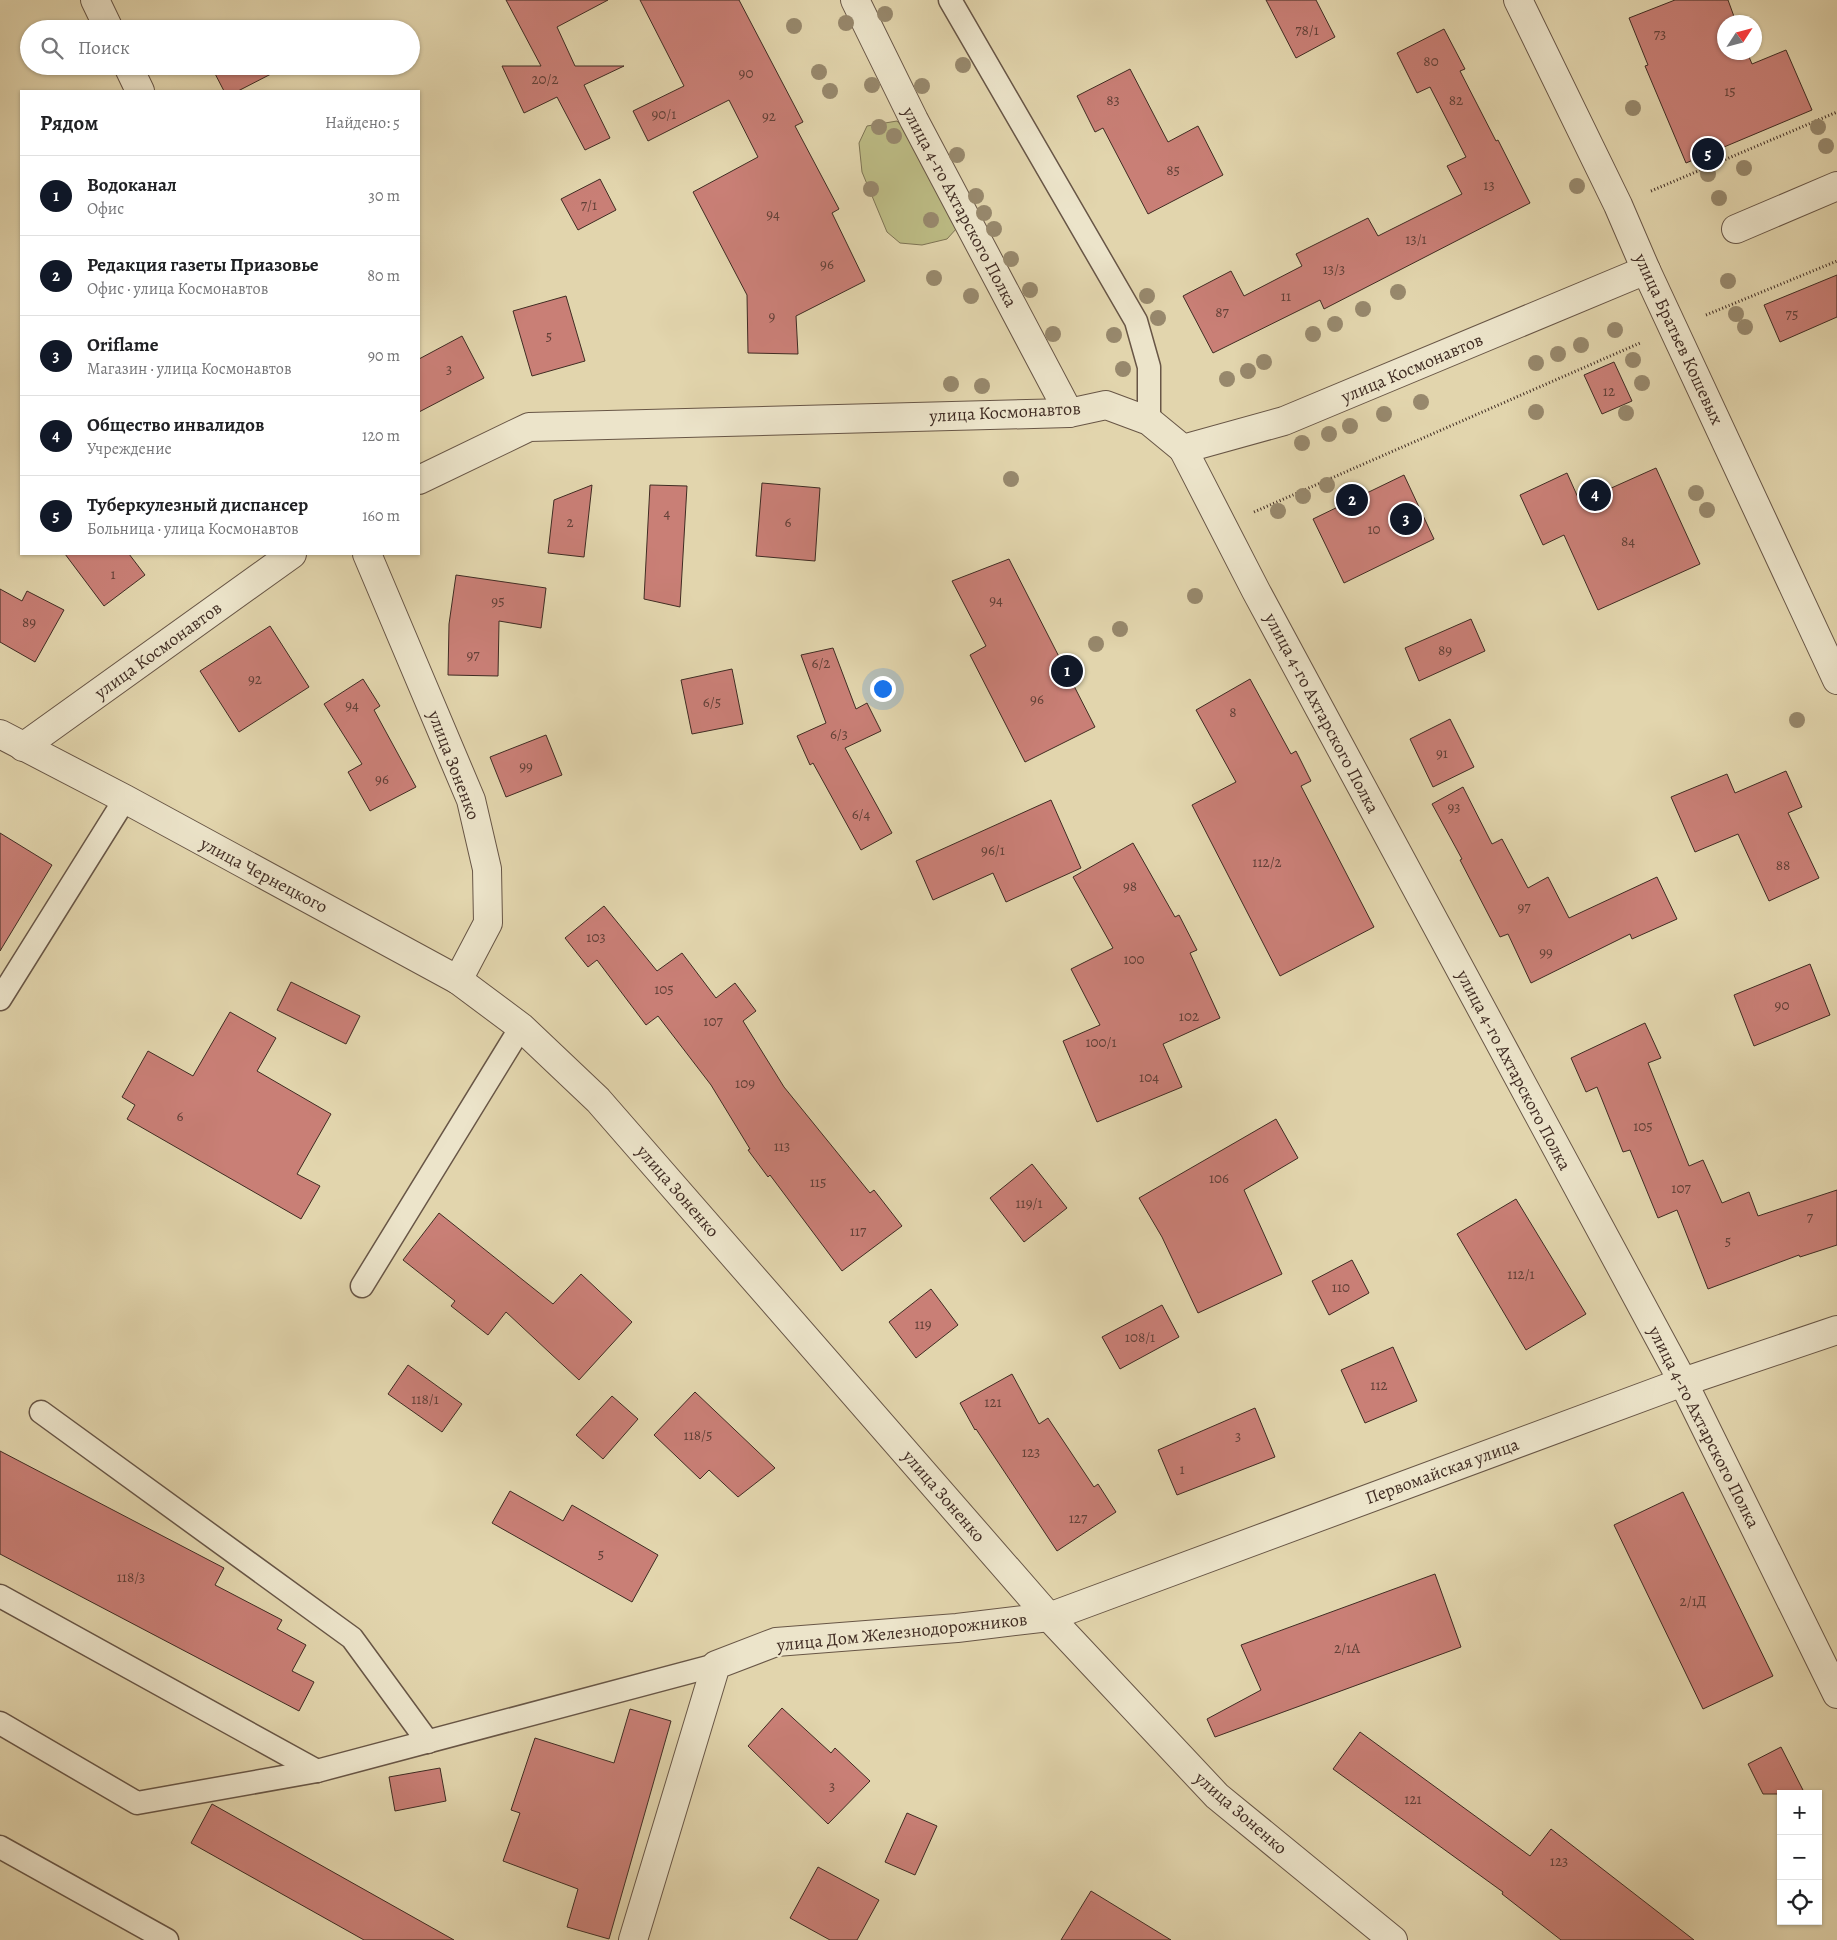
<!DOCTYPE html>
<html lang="ru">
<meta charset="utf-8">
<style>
body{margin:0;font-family:Alegreya,serif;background:#f6f6f6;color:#202124}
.controls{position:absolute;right:15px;bottom:15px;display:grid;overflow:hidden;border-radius:0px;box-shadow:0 1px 4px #0004}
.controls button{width:45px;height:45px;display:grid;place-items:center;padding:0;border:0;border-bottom:1px solid #e0e0e0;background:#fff;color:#202124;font:25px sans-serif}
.compass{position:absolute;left:1717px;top:15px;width:45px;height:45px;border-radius:50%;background:#fff;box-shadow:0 1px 4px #0004;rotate:54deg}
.you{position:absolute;left:882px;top:688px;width:18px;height:18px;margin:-12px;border:4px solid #fff;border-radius:50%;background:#1a73e8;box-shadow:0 0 0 8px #1a73e833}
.badge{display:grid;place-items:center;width:32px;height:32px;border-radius:50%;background:#111827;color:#fff;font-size:16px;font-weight:700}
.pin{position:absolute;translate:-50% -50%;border:2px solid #fff;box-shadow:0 1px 5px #0006}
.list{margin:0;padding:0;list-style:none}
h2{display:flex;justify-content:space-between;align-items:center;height:65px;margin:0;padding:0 20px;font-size:21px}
h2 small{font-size:16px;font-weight:400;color:#757577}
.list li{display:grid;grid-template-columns:32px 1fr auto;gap:15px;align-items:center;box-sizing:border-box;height:80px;padding:0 20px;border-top:1px solid #e0e0e0}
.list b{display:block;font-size:19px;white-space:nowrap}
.list p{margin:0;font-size:16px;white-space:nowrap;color:#757577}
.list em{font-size:16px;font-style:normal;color:#757577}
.icon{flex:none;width:28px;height:28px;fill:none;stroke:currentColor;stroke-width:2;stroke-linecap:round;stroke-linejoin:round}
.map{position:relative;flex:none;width:1837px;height:1940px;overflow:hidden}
.search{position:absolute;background:#fff;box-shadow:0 1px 4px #0004;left:20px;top:20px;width:400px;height:55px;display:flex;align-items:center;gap:12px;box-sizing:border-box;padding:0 18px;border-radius:28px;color:#757577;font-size:19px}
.panel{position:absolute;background:#fff;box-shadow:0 1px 4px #0004;left:20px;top:90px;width:400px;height:465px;border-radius:0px}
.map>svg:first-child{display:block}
.green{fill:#bcbb84;stroke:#7e7454}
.building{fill:#c97f76;stroke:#402c23}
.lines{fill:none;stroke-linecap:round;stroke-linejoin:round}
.service-casing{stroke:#685646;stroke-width:25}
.minor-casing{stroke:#685646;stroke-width:30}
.tertiary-casing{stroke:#685646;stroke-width:30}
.path{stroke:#402c23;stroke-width:3;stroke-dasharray:1 2.5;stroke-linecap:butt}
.service{stroke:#ece4ca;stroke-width:22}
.minor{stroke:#ece4ca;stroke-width:28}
.tertiary{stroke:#ece4ca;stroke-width:28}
.tree{fill:#97886c}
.labels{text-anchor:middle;stroke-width:4.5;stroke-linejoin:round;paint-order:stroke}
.number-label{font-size:15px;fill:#624138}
.street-label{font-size:18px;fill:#402c23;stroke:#ece4ca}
</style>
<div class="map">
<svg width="1837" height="1940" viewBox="0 0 1837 1940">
<rect width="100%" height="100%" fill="#e2d5ad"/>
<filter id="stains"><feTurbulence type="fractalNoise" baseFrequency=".004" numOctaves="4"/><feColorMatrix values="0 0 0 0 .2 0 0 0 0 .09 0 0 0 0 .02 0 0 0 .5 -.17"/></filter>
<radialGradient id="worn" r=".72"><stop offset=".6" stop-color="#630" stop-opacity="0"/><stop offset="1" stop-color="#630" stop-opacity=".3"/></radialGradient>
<path class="green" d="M897 121 909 134 957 228 947 239 922 245 900 243 887 232 862 172 859 143 867 126Z"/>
<g class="building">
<path d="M506 0H608L557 27 575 66H624L584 85 610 138 585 150 557 97 524 113 502 66H541Z"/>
<path d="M640 0H739L803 122 795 126 839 209 832 213 865 281 796 316 798 354 748 353 747 295 693 192 758 157 729 100 648 141 633 111 684 86Z"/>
<path d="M1266 0H1316L1335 37 1296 58Z"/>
<path d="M1675 0H1728L1736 22H1724V52H1747L1752 64 1786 50 1812 110 1686 163 1645 66 1648 65 1629 18Z"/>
<path d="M1444 29 1465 69 1460 71 1496 141 1498 140 1530 203 1324 309 1320 300 1213 353 1183 296 1231 271 1244 296 1302 266 1296 254 1368 218 1378 236 1462 194 1447 166 1466 157 1430 87 1417 93 1397 53Z"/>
<path d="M211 66H267L271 74 238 91H224Z"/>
<path d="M1130 69 1168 142 1198 126 1223 175 1148 214 1103 128 1095 132 1077 96Z"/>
<path d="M600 179 616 210 578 230 561 199Z"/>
<path d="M1837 275V317L1780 342 1764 305Z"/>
<path d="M566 296 585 361 532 376 513 311Z"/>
<path d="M462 336 484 378 419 412V359Z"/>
<path d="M1614 362 1632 401 1602 414 1584 375Z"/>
<path d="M1656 468 1700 564 1598 610 1564 535 1543 545 1520 495 1567 473 1580 502Z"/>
<path d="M1404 475 1434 539 1344 583 1313 519Z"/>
<path d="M762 483 820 488 815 561 756 556Z"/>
<path d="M592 485 584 557 548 553 554 500Z"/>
<path d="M650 485 687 486 680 607 644 599Z"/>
<path d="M65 554H129L145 575 104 606Z"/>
<path d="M1009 559 1095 727 1025 762 970 655 986 646 952 581Z"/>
<path d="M456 575 546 588 541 628 499 621 498 676 448 675 449 624Z"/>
<path d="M0 589 22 601 27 591 64 610 35 662 0 642Z"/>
<path d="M1471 619 1485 651 1419 681 1405 648Z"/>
<path d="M270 626 309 687 239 732 200 671Z"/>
<path d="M833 648 856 709 867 703 881 731 845 748 892 833 861 850 813 763 810 765 797 736 826 723 801 655Z"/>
<path d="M732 669 743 724 692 734 681 680Z"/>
<path d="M363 679 380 706 374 710 416 787 370 811 348 772 362 764 324 704Z"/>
<path d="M1250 679 1291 754 1296 751 1311 781 1301 786 1374 927 1280 976 1192 805 1236 782 1196 710Z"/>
<path d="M1450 719 1474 767 1433 787 1410 739Z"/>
<path d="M546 735 562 775 506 797 490 757Z"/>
<path d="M1786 771 1802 807 1788 813 1819 878 1769 901 1738 834 1695 852 1671 797 1727 774 1735 793Z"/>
<path d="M1463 787 1492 844 1502 839 1528 888 1548 877 1569 918 1657 877 1677 919 1632 939 1630 934 1531 983 1508 934 1500 937 1460 860 1462 859 1432 804Z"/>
<path d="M1051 800 1081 868 1006 902 993 873 933 900 916 861Z"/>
<path d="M0 833 52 865 0 951Z"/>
<path d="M1133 843 1175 917 1179 915 1197 950 1190 953 1220 1018 1163 1044 1182 1087 1097 1122 1063 1041 1100 1025 1071 969 1113 948 1073 877Z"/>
<path d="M604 906 657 971 682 953 716 998 735 983 756 1011 743 1021 784 1087 870 1193 874 1190 902 1226 842 1271 770 1175 768 1177 748 1150 750 1149 711 1085 658 1016 646 1025 597 960 588 967 565 938Z"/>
<path d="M1810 964 1830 1015 1754 1046 1734 995Z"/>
<path d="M291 982 360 1016 346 1044 277 1010Z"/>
<path d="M230 1012 276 1038 257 1071 331 1114 297 1174 320 1186 301 1219 127 1119 135 1105 122 1097 148 1051 193 1076Z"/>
<path d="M1645 1023 1661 1058 1648 1063 1689 1166 1703 1160 1722 1203 1749 1192 1758 1216 1837 1190V1245L1800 1257 1799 1255 1708 1289 1677 1210 1658 1218 1630 1150 1623 1152 1597 1087 1586 1092 1571 1058Z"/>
<path d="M1276 1119 1298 1158 1244 1190 1282 1274 1198 1313 1162 1237 1139 1198Z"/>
<path d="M1032 1164 1067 1208 1024 1242 990 1198Z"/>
<path d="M1516 1199 1586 1314 1526 1350 1457 1234Z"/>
<path d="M439 1213 553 1304 581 1274 632 1322 579 1380 506 1312 488 1335 451 1306 455 1301 403 1260Z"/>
<path d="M1352 1260 1369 1293 1329 1315 1312 1281Z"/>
<path d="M931 1289 958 1325 916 1358 889 1322Z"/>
<path d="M1162 1305 1179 1337 1120 1369 1102 1337Z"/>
<path d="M1393 1347 1417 1401 1365 1423 1341 1370Z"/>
<path d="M408 1365 462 1404 442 1432 388 1394Z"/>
<path d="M1012 1374 1039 1424 1048 1418 1094 1487 1098 1484 1116 1512 1057 1551 976 1429 975 1430 960 1403Z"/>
<path d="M695 1392 775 1468 738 1497 709 1470 700 1479 654 1435Z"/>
<path d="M612 1396 638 1419 603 1459 576 1435Z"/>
<path d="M1255 1408 1275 1457 1177 1495 1158 1450Z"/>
<path d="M0 1451 224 1568 215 1585 282 1620 277 1629 306 1645 292 1671 314 1682 299 1711 0 1554Z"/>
<path d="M510 1491 563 1521 572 1505 658 1555 632 1602 492 1523Z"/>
<path d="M1683 1492 1773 1676 1703 1709 1614 1525Z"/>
<path d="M1435 1574 1461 1647 1215 1737 1207 1719 1261 1690 1241 1645Z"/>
<path d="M782 1708 831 1753 835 1748 870 1781 828 1824 748 1746Z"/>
<path d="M630 1709 671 1721 609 1939 567 1927 578 1889 503 1861 520 1813 511 1810 535 1738 614 1763Z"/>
<path d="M1360 1732 1530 1856 1551 1829 1694 1940H1561L1502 1894 1503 1892 1333 1769Z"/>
<path d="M1781 1747 1805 1794H1763L1748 1764Z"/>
<path d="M440 1768 446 1801 395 1811 389 1777Z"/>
<path d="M212 1804 454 1940H364L191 1843Z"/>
<path d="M907 1813 937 1826 915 1875 885 1862Z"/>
<path d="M818 1867 879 1900 857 1940H830L790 1918Z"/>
<path d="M1091 1891 1171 1940H1061Z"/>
</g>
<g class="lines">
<defs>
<g id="service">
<path d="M950 0 1136 321 1149 367V421"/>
<path d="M0 999 125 799"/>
<path d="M362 1286 521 1027"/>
<path d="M41 1412 352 1638 428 1742"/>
<path d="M0 1596 317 1771"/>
<path d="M0 1723 137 1803 317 1771 716 1665"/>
<path d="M0 1847 167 1940"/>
</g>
<g id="minor">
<path d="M95 0 109 29"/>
<path d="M855 0 914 120 1069 413"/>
<path d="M1518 0 1618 205 1646 270 1837 680"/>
<path d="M128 66 140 91"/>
<path d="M1736 229 1837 186"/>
<path d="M1183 449 1256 591 1683 1382 1837 1694"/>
<path d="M419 480 529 427 1069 413 1106 405 1149 421 1183 449 1284 421 1646 270"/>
<path d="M367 554 471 800 487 869 488 923 458 980"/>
<path d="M23 747 292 554"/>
<path d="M633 1940 716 1665 776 1642 957 1628 1049 1617 1683 1382 1837 1330"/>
</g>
<path id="tertiary" d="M0 734 125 799 458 980 521 1027 598 1100 1049 1617 1217 1796 1393 1940"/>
</defs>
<use href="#service" class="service-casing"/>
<use href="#minor" class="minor-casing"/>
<use href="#tertiary" class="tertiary-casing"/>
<g class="path">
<path d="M1651 191 1837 112"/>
<path d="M1706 315 1837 261"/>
<path d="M1254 512 1640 343"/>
</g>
<use href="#service" class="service"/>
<use href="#minor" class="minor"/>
<use href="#tertiary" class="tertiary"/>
</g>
<g class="tree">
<circle cx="885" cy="14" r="8"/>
<circle cx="846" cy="23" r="8"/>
<circle cx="794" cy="26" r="8"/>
<circle cx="963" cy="65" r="8"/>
<circle cx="819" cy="72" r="8"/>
<circle cx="872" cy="85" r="8"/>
<circle cx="922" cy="86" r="8"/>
<circle cx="830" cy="91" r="8"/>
<circle cx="1633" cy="108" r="8"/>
<circle cx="879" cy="127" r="8"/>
<circle cx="1818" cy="127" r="8"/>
<circle cx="894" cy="136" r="8"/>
<circle cx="1826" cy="146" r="8"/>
<circle cx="957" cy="155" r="8"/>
<circle cx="1744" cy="168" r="8"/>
<circle cx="1708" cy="174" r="8"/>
<circle cx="1577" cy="186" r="8"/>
<circle cx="871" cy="189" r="8"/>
<circle cx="976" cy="196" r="8"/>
<circle cx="1719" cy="198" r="8"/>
<circle cx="984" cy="213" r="8"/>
<circle cx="931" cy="220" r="8"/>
<circle cx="994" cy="229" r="8"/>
<circle cx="1011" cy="259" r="8"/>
<circle cx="934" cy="278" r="8"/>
<circle cx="1728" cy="281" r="8"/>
<circle cx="1030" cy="290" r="8"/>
<circle cx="1398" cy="292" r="8"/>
<circle cx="971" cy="296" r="8"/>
<circle cx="1147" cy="296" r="8"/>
<circle cx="1363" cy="309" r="8"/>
<circle cx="1736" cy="314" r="8"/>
<circle cx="1158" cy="318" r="8"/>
<circle cx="1335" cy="324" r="8"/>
<circle cx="1745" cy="327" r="8"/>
<circle cx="1615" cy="330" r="8"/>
<circle cx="1053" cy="334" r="8"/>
<circle cx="1313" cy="334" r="8"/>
<circle cx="1114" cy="335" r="8"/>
<circle cx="1581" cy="345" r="8"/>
<circle cx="1558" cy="354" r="8"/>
<circle cx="1633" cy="360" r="8"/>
<circle cx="1264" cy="362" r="8"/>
<circle cx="1536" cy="363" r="8"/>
<circle cx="1123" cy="369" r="8"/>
<circle cx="1248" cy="371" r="8"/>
<circle cx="1227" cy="379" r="8"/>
<circle cx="1642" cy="383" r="8"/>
<circle cx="951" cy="384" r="8"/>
<circle cx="982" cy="386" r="8"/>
<circle cx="1421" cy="402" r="8"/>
<circle cx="1536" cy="412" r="8"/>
<circle cx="1626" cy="413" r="8"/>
<circle cx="1384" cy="414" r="8"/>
<circle cx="1350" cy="426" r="8"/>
<circle cx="1329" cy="434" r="8"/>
<circle cx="1302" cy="443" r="8"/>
<circle cx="1011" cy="479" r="8"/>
<circle cx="1327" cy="485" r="8"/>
<circle cx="1696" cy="493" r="8"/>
<circle cx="1303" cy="496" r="8"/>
<circle cx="1707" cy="510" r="8"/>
<circle cx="1278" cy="511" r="8"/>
<circle cx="1195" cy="596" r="8"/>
<circle cx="1120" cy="629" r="8"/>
<circle cx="1096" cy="644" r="8"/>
<circle cx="1797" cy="720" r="8"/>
</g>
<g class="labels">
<g class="number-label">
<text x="1307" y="35">78/1</text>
<text x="1660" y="39">73</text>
<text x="1431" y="66">80</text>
<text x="746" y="78">90</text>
<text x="545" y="84">20/2</text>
<text x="1730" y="96">15</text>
<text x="1113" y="105">83</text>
<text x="1456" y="105">82</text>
<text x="664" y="119">90/1</text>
<text x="769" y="121">92</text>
<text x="1173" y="175">85</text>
<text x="1489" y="190">13</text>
<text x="589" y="210">7/1</text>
<text x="773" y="219">94</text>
<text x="1416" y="244">13/1</text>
<text x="827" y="269">96</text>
<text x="1334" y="274">13/3</text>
<text x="1286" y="301">11</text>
<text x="1222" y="317">87</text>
<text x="1792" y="319">75</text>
<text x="772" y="321">9</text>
<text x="549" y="341">5</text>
<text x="449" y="374">3</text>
<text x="1609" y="396">12</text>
<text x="667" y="518">4</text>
<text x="570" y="527">2</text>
<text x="788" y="527">6</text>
<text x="1374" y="534">10</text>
<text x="1628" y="546">84</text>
<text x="113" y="579">1</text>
<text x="996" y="605">94</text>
<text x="498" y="606">95</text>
<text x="29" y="627">89</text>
<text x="1445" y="655">89</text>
<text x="473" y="660">97</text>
<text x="821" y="668">6/2</text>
<text x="255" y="684">92</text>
<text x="1037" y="704">96</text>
<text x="712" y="707">6/5</text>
<text x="352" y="710">94</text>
<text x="1233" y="717">8</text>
<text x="839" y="739">6/3</text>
<text x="1442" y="758">91</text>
<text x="526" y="771">99</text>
<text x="382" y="784">96</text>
<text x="1454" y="812">93</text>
<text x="861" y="819">6/4</text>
<text x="993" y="855">96/1</text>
<text x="1267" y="867">112/2</text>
<text x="1783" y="870">88</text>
<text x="1130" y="891">98</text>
<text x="1524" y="912">97</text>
<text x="596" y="942">103</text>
<text x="1546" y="957">99</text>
<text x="1134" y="964">100</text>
<text x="664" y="994">105</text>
<text x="1782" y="1010">90</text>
<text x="1189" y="1021">102</text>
<text x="713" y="1026">107</text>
<text x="1101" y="1047">100/1</text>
<text x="1149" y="1082">104</text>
<text x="745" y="1088">109</text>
<text x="180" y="1121">6</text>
<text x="1643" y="1131">105</text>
<text x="782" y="1151">113</text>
<text x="1219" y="1183">106</text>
<text x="818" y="1187">115</text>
<text x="1681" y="1193">107</text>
<text x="1029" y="1208">119/1</text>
<text x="1810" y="1222">7</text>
<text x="858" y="1236">117</text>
<text x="1728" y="1246">5</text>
<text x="1521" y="1279">112/1</text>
<text x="1341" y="1292">110</text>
<text x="923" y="1329">119</text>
<text x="1140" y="1342">108/1</text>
<text x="1379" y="1390">112</text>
<text x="425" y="1404">118/1</text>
<text x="993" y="1407">121</text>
<text x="698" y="1440">118/5</text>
<text x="1238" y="1441">3</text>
<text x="1031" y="1457">123</text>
<text x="1182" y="1474">1</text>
<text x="1078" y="1523">127</text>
<text x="601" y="1559">5</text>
<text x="131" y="1582">118/3</text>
<text x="1693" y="1606">2/1Д</text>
<text x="1347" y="1653">2/1А</text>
<text x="832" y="1791">3</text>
<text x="1413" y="1804">121</text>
<text x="1559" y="1866">123</text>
</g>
<g class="street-label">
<text transform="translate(960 207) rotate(62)" y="6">улица 4-го Ахтарского Полка</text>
<text transform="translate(1679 339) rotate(65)" y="6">улица Братьев Кошевых</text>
<text transform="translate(1412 368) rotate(-23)" y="6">улица Космонавтов</text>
<text transform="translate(1005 412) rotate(-3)" y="6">улица Космонавтов</text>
<text transform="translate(158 650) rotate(-36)" y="6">улица Космонавтов</text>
<text transform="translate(1322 713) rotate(62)" y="6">улица 4-го Ахтарского Полка</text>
<text transform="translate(454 765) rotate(69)" y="6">улица Зоненко</text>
<text transform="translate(264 875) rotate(28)" y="6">улица Чернецкого</text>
<text transform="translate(1514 1070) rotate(62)" y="6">улица 4-го Ахтарского Полка</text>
<text transform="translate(678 1191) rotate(49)" y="6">улица Зоненко</text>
<text transform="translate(1704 1427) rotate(63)" y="6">улица 4-го Ахтарского Полка</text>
<text transform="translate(1442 1471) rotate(-20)" y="6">Первомайская улица</text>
<text transform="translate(944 1496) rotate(49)" y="6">улица Зоненко</text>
<text transform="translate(902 1632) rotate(-6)" y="6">улица Дом Железнодорожников</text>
<text transform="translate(1241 1813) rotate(41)" y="6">улица Зоненко</text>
</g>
</g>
<rect width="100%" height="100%" filter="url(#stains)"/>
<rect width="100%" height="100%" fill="url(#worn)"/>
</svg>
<div class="controls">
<button>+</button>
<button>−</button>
<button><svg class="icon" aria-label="locate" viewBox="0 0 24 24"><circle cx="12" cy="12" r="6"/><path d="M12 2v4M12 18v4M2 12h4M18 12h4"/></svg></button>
</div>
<svg class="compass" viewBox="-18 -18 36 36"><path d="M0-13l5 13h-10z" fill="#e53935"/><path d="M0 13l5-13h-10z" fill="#757577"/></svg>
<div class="you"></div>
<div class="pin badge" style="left:1067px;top:671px">1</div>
<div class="pin badge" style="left:1352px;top:500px">2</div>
<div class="pin badge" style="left:1406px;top:519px">3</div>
<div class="pin badge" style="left:1595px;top:495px">4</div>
<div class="pin badge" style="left:1708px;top:154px">5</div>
<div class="search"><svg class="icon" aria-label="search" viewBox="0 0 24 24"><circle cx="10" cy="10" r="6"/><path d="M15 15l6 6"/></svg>Поиск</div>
<section class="panel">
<h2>Рядом<small>Найдено: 5</small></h2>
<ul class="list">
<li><span class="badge">1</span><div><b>Водоканал</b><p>Офис</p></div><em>30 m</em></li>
<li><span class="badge">2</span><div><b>Редакция газеты Приазовье</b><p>Офис · улица Космонавтов</p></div><em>80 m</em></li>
<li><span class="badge">3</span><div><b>Oriflame</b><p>Магазин · улица Космонавтов</p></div><em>90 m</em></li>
<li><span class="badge">4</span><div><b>Общество инвалидов</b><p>Учреждение</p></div><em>120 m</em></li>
<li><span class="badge">5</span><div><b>Туберкулезный диспансер</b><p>Больница · улица Космонавтов</p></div><em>160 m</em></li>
</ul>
</section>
</div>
